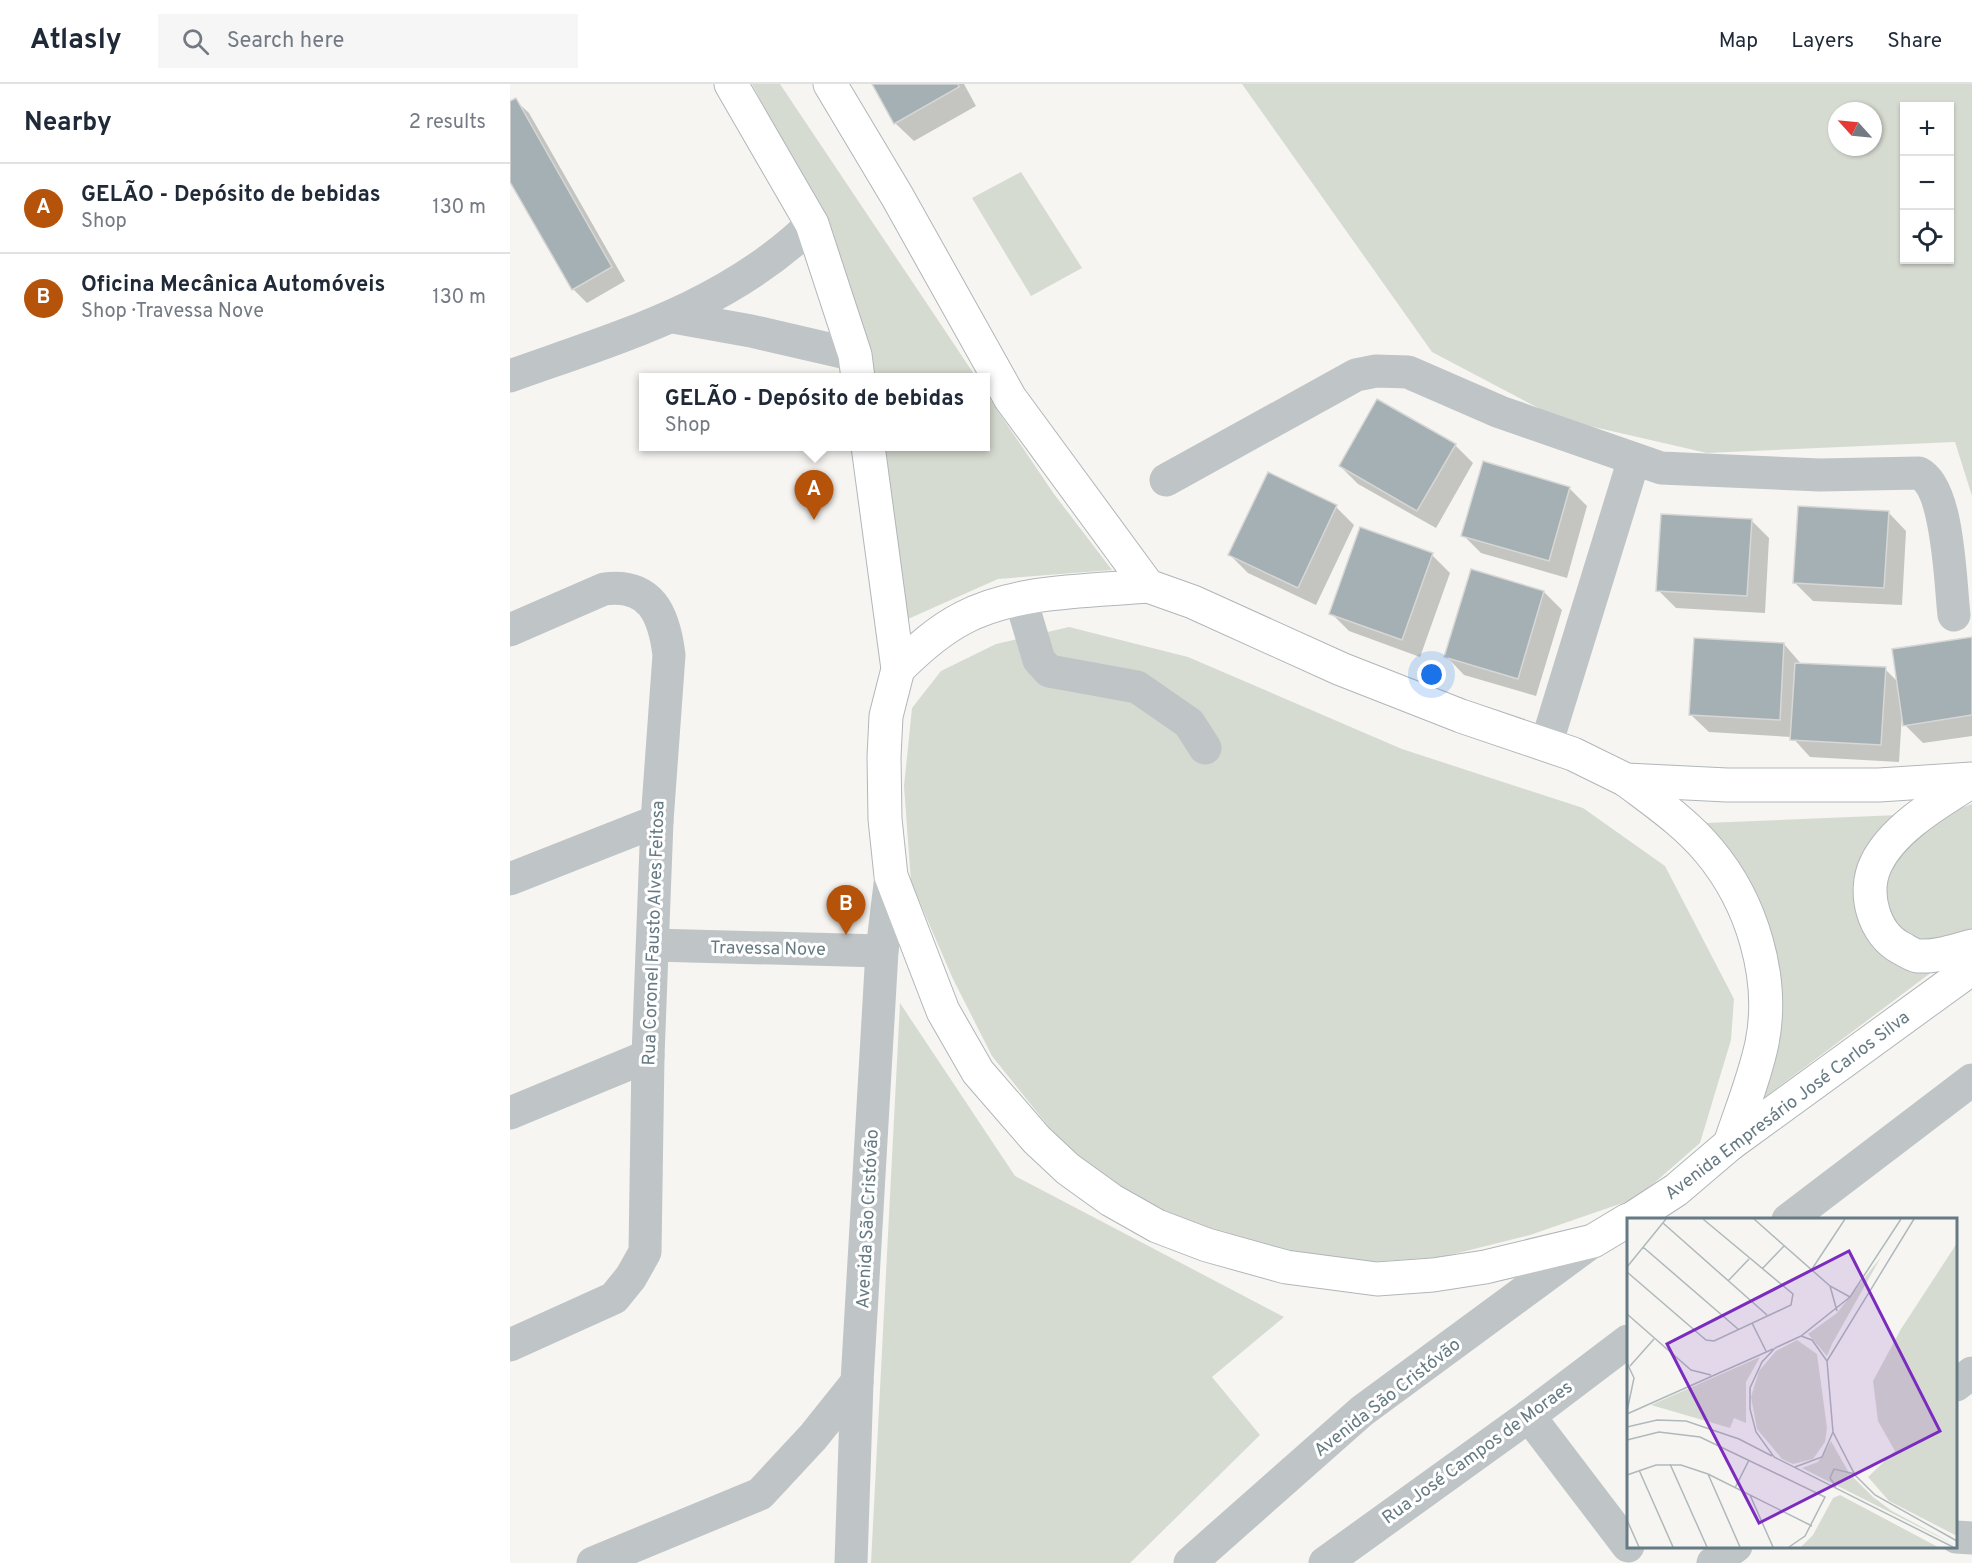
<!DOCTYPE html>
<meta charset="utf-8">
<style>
body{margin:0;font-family:Overpass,sans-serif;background:#f6f6f7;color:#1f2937}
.controls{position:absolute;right:18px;top:18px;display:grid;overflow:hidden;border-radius:0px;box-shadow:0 2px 4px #0004}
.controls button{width:54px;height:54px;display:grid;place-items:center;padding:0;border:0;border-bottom:2px solid #e0e1e3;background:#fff;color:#1f2937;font:30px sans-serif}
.compass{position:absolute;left:1318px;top:18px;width:54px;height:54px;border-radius:50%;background:#fff;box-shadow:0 2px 4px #0004;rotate:297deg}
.you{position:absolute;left:922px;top:591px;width:21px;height:21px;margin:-15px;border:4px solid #fff;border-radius:50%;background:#1a73e8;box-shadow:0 0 0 9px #1a73e833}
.badge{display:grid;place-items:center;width:39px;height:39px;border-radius:50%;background:#b45309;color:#fff;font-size:20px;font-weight:700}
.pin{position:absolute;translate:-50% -50px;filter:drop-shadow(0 2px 3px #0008)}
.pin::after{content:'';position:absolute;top:32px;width:21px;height:18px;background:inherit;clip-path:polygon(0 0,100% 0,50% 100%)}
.popup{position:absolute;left:129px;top:289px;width:351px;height:78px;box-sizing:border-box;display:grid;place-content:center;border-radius:0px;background:#fff;filter:drop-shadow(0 2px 4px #0005);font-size:20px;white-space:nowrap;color:#747a83}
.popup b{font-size:22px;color:#1f2937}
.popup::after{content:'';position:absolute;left:50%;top:100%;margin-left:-12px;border:12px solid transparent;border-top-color:#fff}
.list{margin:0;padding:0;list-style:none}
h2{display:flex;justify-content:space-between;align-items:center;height:78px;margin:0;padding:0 24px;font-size:26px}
h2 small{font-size:20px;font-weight:400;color:#747a83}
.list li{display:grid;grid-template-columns:39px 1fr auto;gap:18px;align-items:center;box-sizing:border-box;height:90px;padding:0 24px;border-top:2px solid #e0e1e3}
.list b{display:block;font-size:22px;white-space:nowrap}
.list p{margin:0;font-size:20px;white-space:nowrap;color:#747a83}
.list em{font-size:20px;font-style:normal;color:#747a83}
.icon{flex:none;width:33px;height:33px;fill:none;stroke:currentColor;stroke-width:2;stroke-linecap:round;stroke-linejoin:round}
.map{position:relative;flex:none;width:1462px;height:1479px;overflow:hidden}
header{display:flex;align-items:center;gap:36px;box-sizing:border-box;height:84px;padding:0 30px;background:#fff;border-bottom:2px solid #e0e1e3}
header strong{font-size:28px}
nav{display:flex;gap:33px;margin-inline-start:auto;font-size:21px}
.search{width:420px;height:54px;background:#f6f6f7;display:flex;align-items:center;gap:15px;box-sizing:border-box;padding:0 21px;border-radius:0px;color:#747a83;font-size:22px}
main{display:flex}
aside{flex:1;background:#fff}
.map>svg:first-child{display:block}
.green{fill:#d6dbd1;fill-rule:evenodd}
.shadow{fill:#0003}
.building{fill:#a5b0b4;stroke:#d7d7d5;stroke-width:1.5}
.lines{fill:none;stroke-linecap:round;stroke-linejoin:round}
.major-casing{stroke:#b0b6b9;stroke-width:35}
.minor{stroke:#bfc4c6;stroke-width:33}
.major{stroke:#fff;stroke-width:33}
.labels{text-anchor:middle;stroke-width:6;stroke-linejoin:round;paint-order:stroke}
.street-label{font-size:18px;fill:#657a83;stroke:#fff}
.inset-road{fill:none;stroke:#afb9bc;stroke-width:1.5}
.view{fill:#7b2cbf;fill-opacity:0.15;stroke:#7b2cbf;stroke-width:3}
.inset-edge{fill:none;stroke:#657a83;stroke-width:3}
</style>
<header>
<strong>Atlasly</strong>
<div class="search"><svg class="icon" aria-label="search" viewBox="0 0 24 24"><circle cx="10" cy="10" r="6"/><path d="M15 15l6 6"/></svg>Search here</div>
<nav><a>Map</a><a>Layers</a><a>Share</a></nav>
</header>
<main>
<aside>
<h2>Nearby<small>2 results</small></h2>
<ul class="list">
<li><span class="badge">A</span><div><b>GELÃO - Depósito de bebidas</b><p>Shop</p></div><em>130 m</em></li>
<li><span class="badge">B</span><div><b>Oficina Mecânica Automóveis</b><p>Shop · Travessa Nove</p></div><em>130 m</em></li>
</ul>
</aside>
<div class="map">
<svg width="1462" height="1479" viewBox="0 0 1462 1479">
<rect width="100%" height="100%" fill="#f6f5f2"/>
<g class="green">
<path d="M242 0H270L466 293H363L308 125Z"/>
<path d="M732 0H1462V412L1445 358 1197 369 1049 335 922 268ZM1394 22H1440V176H1394ZM1327 27H1363V63H1327Z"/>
<path d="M511 88 572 184 521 212 462 114Z"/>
<path d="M475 308 544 410 602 486 488 495 398 535 373 363 475 362Z"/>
<path d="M559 543 678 573 892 665 1073 724 1155 782 1224 915 1221 956 1190 1059 1127 1114 1020 1151 932 1173 844 1179 720 1161 617 1113 547 1053 482 972 443 895 401 798 394 702 402 624 431 587 486 560Z"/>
<path d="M1462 720V858L1251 1016 1261 896 1170 740 1437 729Z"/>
<path d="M390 919 505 1092 774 1233 702 1293 750 1351 620 1479H361Z"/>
</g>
<g class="shadow">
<path d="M364 0H454L466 22 404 57 385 39Z"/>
<path d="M5 16 19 29 115 197 77 219 63 205 0 95V19Z"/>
<path d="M945 361 963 379 926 444 848 400 830 382Z"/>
<path d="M1059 404 1077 422 1057 494 971 469 953 451Z"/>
<path d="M826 423 844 441 806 521 738 489 720 471Z"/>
<path d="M1378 428 1396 447 1392 521 1303 517 1285 499Z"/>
<path d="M1241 436 1259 454 1255 529 1166 524 1148 506Z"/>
<path d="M922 471 940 489 910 573 839 547 821 529Z"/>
<path d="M1034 508 1052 526 1026 612 954 591 936 572Z"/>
<path d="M1462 555V652L1413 659 1395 641 1392 630 1389 678 1300 673 1282 653 1199 648 1180 630 1274 560 1292 581 1375 585 1388 598 1384 567Z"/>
</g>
<g class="building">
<path d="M362 0H448L449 3 384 40Z"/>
<path d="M6 14 102 183 62 206 0 98V17Z"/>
<path d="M867 315 946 360 907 427 829 382Z"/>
<path d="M973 377 1060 403 1039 477 951 452Z"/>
<path d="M758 388 827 421 788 504 718 471Z"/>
<path d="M1288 422 1379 427 1374 504 1283 499Z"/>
<path d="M1151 430 1242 435 1237 512 1146 507Z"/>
<path d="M850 443 923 469 892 556 819 530Z"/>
<path d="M961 485 1034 507 1008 595 934 573Z"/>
<path d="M1462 553V631L1393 642 1382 565Z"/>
<path d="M1184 554 1274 559 1270 636 1179 631Z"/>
<path d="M1285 579 1376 583 1371 661 1280 656Z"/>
</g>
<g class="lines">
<defs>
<g id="major">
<path d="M221 0 302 140 345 271 348 294"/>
<path d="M320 0 387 112 500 314 638 502 683 518 831 585 951 632 1063 670 1116 696 1217 701H1369L1462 695"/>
<path d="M358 362 388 585 376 632 374 673 375 735 381 792 433 927 468 988 527 1056 558 1085 601 1116 647 1142 697 1161 776 1183 867 1195 923 1191 975 1183 1083 1157 1118 1136"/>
<path d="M388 585C408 565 428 547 453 534 505 506 580 507 638 502"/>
<path d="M1116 696C1145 718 1176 739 1199 767 1242 818 1265 894 1252 959 1245 993 1231 1027 1220 1060"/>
<path d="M1462 697C1429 718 1383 744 1366 780 1352 809 1364 850 1391 864 1397 867 1402 871 1408 872 1426 873 1445 867 1462 862"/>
<path d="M1120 1136 1166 1106 1220 1060 1462 884"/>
</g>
</defs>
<use href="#major" class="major-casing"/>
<g class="minor">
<path d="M163 233 241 247 345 271"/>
<path d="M0 292C109 253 217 223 302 140"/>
<path d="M656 396 846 291 866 287 898 288 990 328 1151 384 1310 391 1409 389C1439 404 1440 498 1444 531"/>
<path d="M511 516 529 576 539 587 627 603 679 639 695 664"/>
<path d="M0 546 94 505C141 499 154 530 159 571L147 737 138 972 135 1168 121 1193 104 1214 0 1261"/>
<path d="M1036 661 1124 375"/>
<path d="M0 795 147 737"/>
<path d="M143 861 372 867"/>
<path d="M0 1029 138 972"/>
<path d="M1278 1136 1462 996"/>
<path d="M1446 1301 1462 1289"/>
<path d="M1019 1332 1118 1462"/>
<path d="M1446 1453 1462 1454"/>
<path d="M83 1479 250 1410 303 1353 347 1298"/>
<path d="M341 1479 347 1298 372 867 381 792"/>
<path d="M680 1479 852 1327 1083 1157"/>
<path d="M815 1479 1019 1332 1118 1257"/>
<path d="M1203 1479 1226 1462"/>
</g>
<use href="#major" class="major"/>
</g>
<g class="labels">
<g class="street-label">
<text transform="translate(143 849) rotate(-88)" y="6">Rua Coronel Fausto Alves Feitosa</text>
<text transform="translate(258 864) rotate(1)" y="6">Travessa Nove</text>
<text transform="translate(1277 1021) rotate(-37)" y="6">Avenida Empresário José Carlos Silva</text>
<text transform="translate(357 1135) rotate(-87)" y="6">Avenida São Cristóvão</text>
<text transform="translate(877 1313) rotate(-38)" y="6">Avenida São Cristóvão</text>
<text transform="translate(967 1368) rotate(-36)" y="6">Rua José Campos de Moraes</text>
</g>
</g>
<g transform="translate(1117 1134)">
<rect width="330" height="330" fill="#f6f5f2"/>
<path d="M330 25V318L262 283 241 259 268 233 251 203 246 163 274 111ZM254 39 205 126 200 138 181 116 210 95ZM170 122 190 136 200 210 198 224 186 241 166 246 155 241 130 211 124 179 132 153 149 133ZM133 139 119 164V205L107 200 103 210 24 187ZM204 223 222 255 246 279 265 293 330 328 175 250 191 244ZM213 277 311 329H174L186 317 206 280Z" fill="#d6dbd1"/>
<path class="inset-road" d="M127 1 203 68 223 79M274 1 223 79 174 118 148 130 135 144 123 170V191L129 214 147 239 326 329M287 1 200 143 206 214 228 257 248 277 330 323M36 5 140 97M16 29 111 111M0 49 39 1M135 51 157 28M185 51 218 1M0 54 79 122 87 123 164 87 166 76 76 1M101 63 122 41M203 68 210 93M0 96 64 152 84 157M125 105 139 133M174 118 185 122 200 143M0 145 7 160 0 193M3 148 27 121M0 196 146 131M0 209 30 202 59 203 112 221 145 238M0 222 32 214 73 219 198 279 178 318 162 329M43 246 80 329M168 249 195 239 206 214M12 252 46 329M81 256 113 329M0 257 29 247H54L81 256 185 308M209 269 203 260 207 251 228 256M108 270 122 242M123 277 146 329M0 302 12 329"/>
<path class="view" d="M222 33 313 213 132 305 40 126Z"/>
<rect width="330" height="330" class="inset-edge"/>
</g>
</svg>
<div class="controls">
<button>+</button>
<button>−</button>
<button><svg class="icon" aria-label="locate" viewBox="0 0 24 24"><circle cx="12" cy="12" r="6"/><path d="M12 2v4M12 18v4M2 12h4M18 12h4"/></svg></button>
</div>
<svg class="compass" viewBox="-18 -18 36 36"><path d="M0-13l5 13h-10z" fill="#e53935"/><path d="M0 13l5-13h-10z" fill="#747a83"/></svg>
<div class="you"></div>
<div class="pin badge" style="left:304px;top:436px">A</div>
<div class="popup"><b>GELÃO - Depósito de bebidas</b>Shop</div>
<div class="pin badge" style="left:336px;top:851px">B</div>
</div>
</main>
